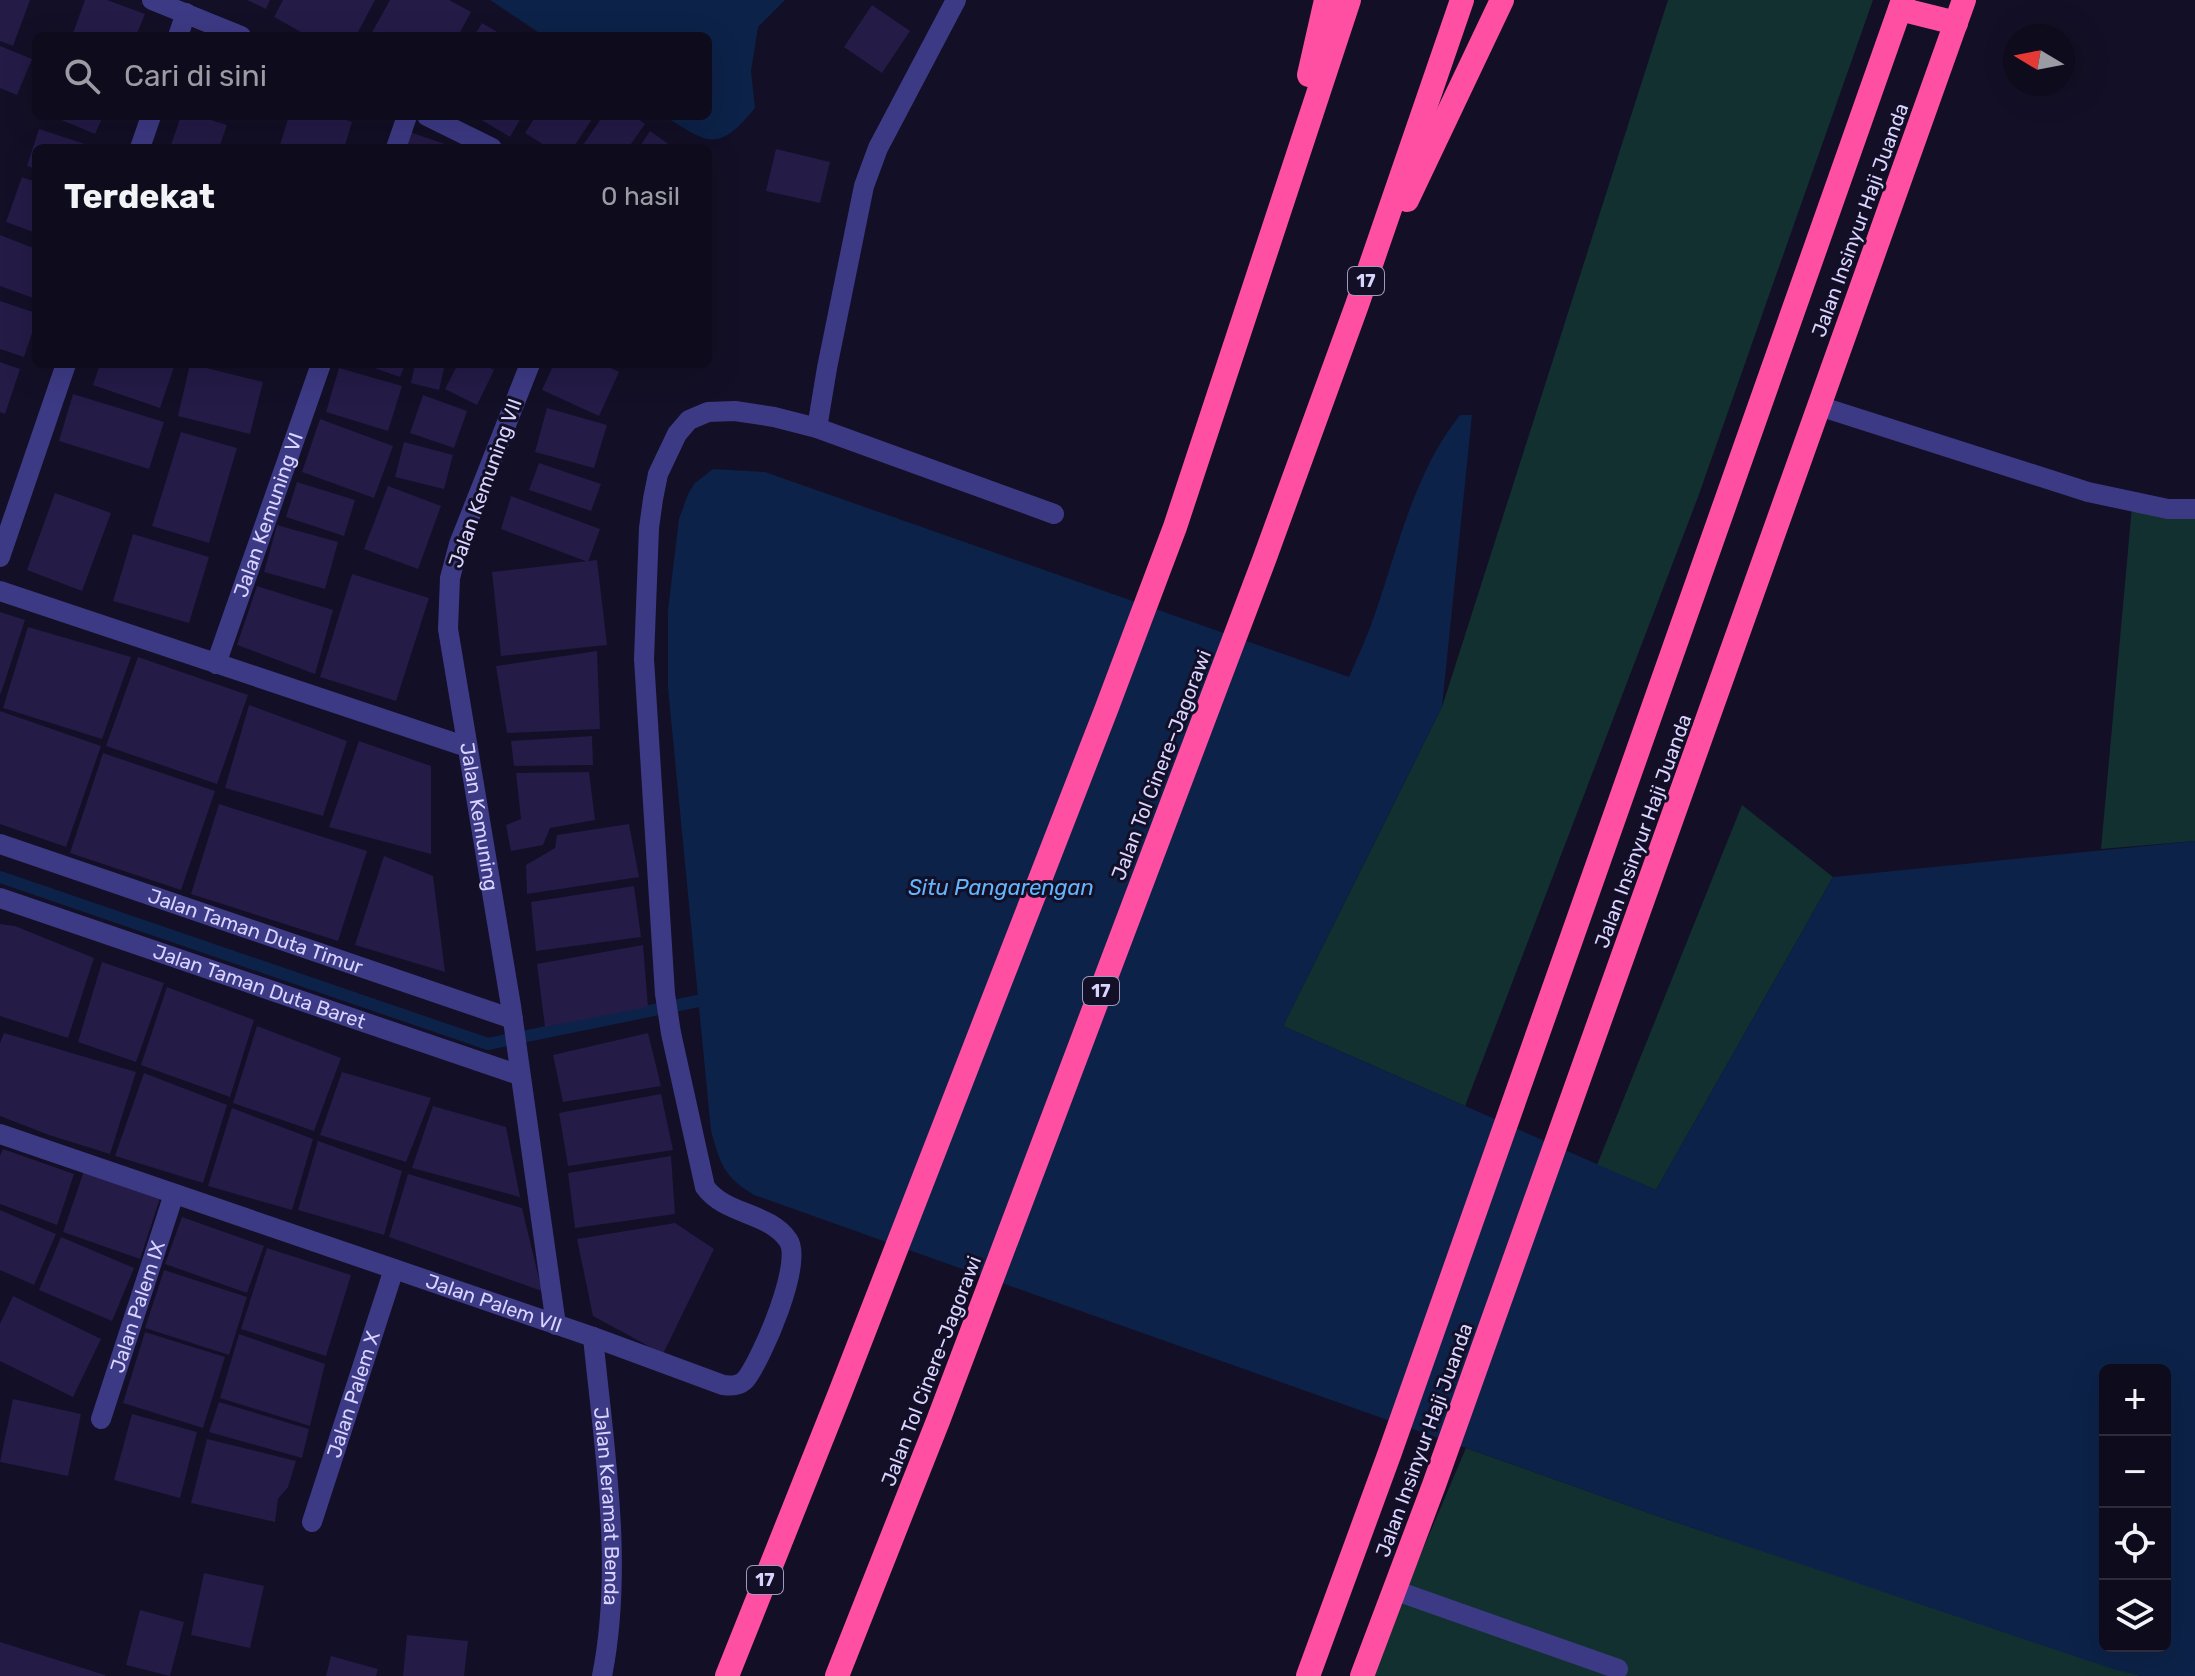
<!DOCTYPE html>
<html lang="id">
<meta charset="utf-8">
<style>
body{margin:0;font-family:Rubik,sans-serif;background:#1c1929;color:#f1f3f6}
.controls{position:absolute;right:24px;bottom:24px;display:grid;overflow:hidden;border-radius:12px;box-shadow:0 8px 32px #0002}
.controls button{width:72px;height:72px;display:grid;place-items:center;padding:0;border:0;border-bottom:2px solid #2e2b3b;background:#0e0b1c;color:#f1f3f6;font:40px sans-serif}
.compass{position:absolute;left:2003px;top:24px;width:72px;height:72px;border-radius:50%;background:#0e0b1c;box-shadow:0 8px 32px #0002;rotate:280deg}
.list{margin:0;padding:0;list-style:none}
h2{display:flex;justify-content:space-between;align-items:center;height:104px;margin:0;padding:0 32px;font-size:34px}
h2 small{font-size:26px;font-weight:400;color:#9b9ba3}
.icon{flex:none;width:44px;height:44px;fill:none;stroke:currentColor;stroke-width:2;stroke-linecap:round;stroke-linejoin:round}
.map{position:relative;flex:none;width:2195px;height:1676px;overflow:hidden}
.search{position:absolute;background:#0e0b1c;box-shadow:0 8px 32px #0002;left:32px;top:32px;width:680px;height:88px;display:flex;align-items:center;gap:20px;box-sizing:border-box;padding:0 28px;border-radius:12px;color:#9b9ba3;font-size:30px}
.panel{position:absolute;background:#0e0b1c;box-shadow:0 8px 32px #0002;left:32px;top:144px;width:680px;height:224px;border-radius:12px}
.map>svg:first-child{display:block}
.green{fill:#12302f}
.water{fill:#0c2248;fill-rule:evenodd}
.lines{fill:none;stroke-linecap:round;stroke-linejoin:round}
.stream{stroke:#0c2248;stroke-width:12}
.building{fill:#241b47}
.street{stroke:#3d3a85;stroke-width:20}
.highway{stroke:#ff4fa3;stroke-width:24}
.labels{text-anchor:middle;stroke-width:6;stroke-linejoin:round;paint-order:stroke}
.shield{fill:#130f26;stroke:#9e99be;stroke-width:2}
.shield-label{font-size:18px;font-weight:bold;fill:#d9d4ff}
.street-label{font-size:20px;fill:#d9d4ff;stroke:#130f26}
.water-label{font-size:22px;font-style:italic;fill:#62b6ff;stroke:#130f26}
</style>
<div class="map">
<svg width="2195" height="1676" viewBox="0 0 2195 1676">
<rect width="100%" height="100%" fill="#130f26"/>
<g class="green">
<path d="M1668 0H1873L1698 497 1465 1106 1283 1026 1442 707Z"/>
<path d="M2132 506 2195 508V841L2101 849Z"/>
<path d="M1742 805 1833 877 1656 1190 1597 1165Z"/>
<path d="M1466 1448 1663 1518 2141 1676H1369Z"/>
</g>
<g class="water">
<path d="M490 0H785L758 27 751 71 755 108C719 152 709 145 665 116H708V36H544Z"/>
<path d="M1460 415H1472L1442 707 1283 1026 1656 1190 1833 877 2195 841V1676H2141L2113 1669 1663 1518 754 1195C723 1176 721 1165 711 1131L668 688V610L679 519 688 494 695 483 713 469 765 472 1349 677C1358 656 1368 635 1375 614 1398 547 1415 471 1460 415ZM2105 1370H2165V1646H2105Z"/>
</g>
<g class="lines">
<path class="stream" d="M0 877 488 1044 698 1001"/>
</g>
<g class="building">
<path d="M0 0H30L13 46 0 41Z"/>
<path d="M85 0H107L145 14 136 36H72Z"/>
<path d="M247 0H270L266 9Z"/>
<path d="M283 0H375L356 36H308L274 17Z"/>
<path d="M390 0H449L471 12 458 36H370Z"/>
<path d="M872 5 910 31 882 73 844 47Z"/>
<path d="M482 23 504 36H474Z"/>
<path d="M0 46 32 59 17 95 0 88Z"/>
<path d="M52 116H103L95 134Z"/>
<path d="M181 116H198L227 125 219 148H170Z"/>
<path d="M289 116H334L352 122 344 148H279Z"/>
<path d="M475 116H522L510 137Z"/>
<path d="M536 116H594L573 148H549L525 133Z"/>
<path d="M603 116H634L645 124 628 148H581Z"/>
<path d="M39 129 94 147V148H36V169L27 166Z"/>
<path d="M407 131 456 148H401Z"/>
<path d="M650 131 674 148H639Z"/>
<path d="M776 149 830 162 820 203 766 191Z"/>
<path d="M22 177 36 182V233L6 222Z"/>
<path d="M0 235 36 249V299L0 286Z"/>
<path d="M0 301 36 313V321L24 357 0 349Z"/>
<path d="M0 362 20 369 5 414 0 412Z"/>
<path d="M100 364H175L160 408 93 385Z"/>
<path d="M190 364 263 382 250 434 178 416Z"/>
<path d="M363 364H405L400 377Z"/>
<path d="M415 364H445L439 390 411 383Z"/>
<path d="M458 364H483L494 370 477 405 445 389Z"/>
<path d="M554 364H602L619 372 599 416 542 390Z"/>
<path d="M339 368 402 386 388 431 326 412Z"/>
<path d="M73 394 164 422 149 469 59 441Z"/>
<path d="M423 395 467 411 454 448 410 433Z"/>
<path d="M547 408 607 425 594 468 535 452Z"/>
<path d="M320 419 393 446 374 498 302 472Z"/>
<path d="M181 432 237 448 209 543 152 526Z"/>
<path d="M404 442 453 455 444 489 395 477Z"/>
<path d="M539 463 601 484 591 511 529 490Z"/>
<path d="M297 482 355 500 344 536 286 517Z"/>
<path d="M388 486 441 506 418 569 364 549Z"/>
<path d="M55 493 111 513 82 591 27 570Z"/>
<path d="M511 496 600 529 588 562 501 529Z"/>
<path d="M277 525 338 542 325 589 264 572Z"/>
<path d="M133 534 209 557 189 623 113 601Z"/>
<path d="M597 560 607 645 501 656 492 572Z"/>
<path d="M352 574 429 598 396 701 320 677Z"/>
<path d="M257 586 333 610 315 674 237 645Z"/>
<path d="M0 612 25 620 1 693H0Z"/>
<path d="M28 627 131 657 102 739 3 708Z"/>
<path d="M597 651 600 729 507 733 496 666Z"/>
<path d="M138 657 248 695 217 784 106 746Z"/>
<path d="M249 705 347 741 323 816 225 788Z"/>
<path d="M0 711 101 746 66 847 0 824Z"/>
<path d="M592 736 593 765 514 766 511 741Z"/>
<path d="M359 741 431 766V854L329 827Z"/>
<path d="M103 753 215 791 181 890 70 853Z"/>
<path d="M589 772 595 820 550 828 543 845 511 851 506 825 521 819 516 773Z"/>
<path d="M219 804 367 851 338 941 191 894Z"/>
<path d="M629 824 639 877 527 894 526 865 555 848 557 835Z"/>
<path d="M384 856 433 876 445 972 355 945Z"/>
<path d="M634 886 641 937 536 951 531 902Z"/>
<path d="M0 924 15 926 94 958 68 1038 0 1016Z"/>
<path d="M643 945 648 1007 545 1027 537 964Z"/>
<path d="M102 962 164 983 136 1062 78 1042Z"/>
<path d="M167 987 254 1020 230 1097 141 1065Z"/>
<path d="M257 1026 341 1058 314 1131 233 1103Z"/>
<path d="M4 1033 136 1072 110 1154 49 1135 0 1116V1043Z"/>
<path d="M648 1033 661 1086 563 1102 553 1055Z"/>
<path d="M342 1072 431 1098 406 1162 320 1135Z"/>
<path d="M144 1073 227 1105 203 1183 115 1156Z"/>
<path d="M661 1094 673 1150 568 1166 559 1113Z"/>
<path d="M433 1106 506 1127 520 1197 412 1168Z"/>
<path d="M232 1108 313 1139 292 1210 208 1186Z"/>
<path d="M318 1141 402 1171 384 1235 298 1210Z"/>
<path d="M3 1149 74 1174 57 1225 0 1204V1156Z"/>
<path d="M671 1156 675 1214 575 1228 568 1173Z"/>
<path d="M84 1171 160 1198 140 1259 63 1232Z"/>
<path d="M408 1174 522 1208 542 1291 389 1237Z"/>
<path d="M0 1210 56 1234 34 1285 0 1270Z"/>
<path d="M182 1217 264 1246 247 1293 165 1264Z"/>
<path d="M675 1223 714 1249 663 1354 593 1316 577 1239Z"/>
<path d="M61 1237 134 1268 112 1321 39 1290Z"/>
<path d="M267 1248 351 1275 326 1356 241 1329Z"/>
<path d="M164 1270 247 1297 229 1355 145 1328Z"/>
<path d="M13 1296 101 1339 73 1397 0 1361V1324Z"/>
<path d="M145 1332 225 1357 203 1428 123 1403Z"/>
<path d="M239 1334 325 1364 310 1426 220 1398Z"/>
<path d="M13 1399 81 1414 68 1476 0 1462Z"/>
<path d="M219 1402 309 1429 302 1458 209 1432Z"/>
<path d="M132 1414 197 1432 180 1498 114 1480Z"/>
<path d="M207 1439 296 1461 288 1487 278 1499 275 1522 191 1503Z"/>
<path d="M204 1573 264 1586 250 1648 191 1635Z"/>
<path d="M140 1610 184 1622 170 1676 126 1665Z"/>
<path d="M407 1635 468 1641 464 1676H403Z"/>
<path d="M0 1642 105 1675V1676H0Z"/>
<path d="M331 1656 378 1669 376 1676H326Z"/>
</g>
<g class="lines">
<g class="street">
<path d="M152 0 241 36"/>
<path d="M178 36 186 13"/>
<path d="M427 116 492 148"/>
<path d="M140 148 151 116"/>
<path d="M396 148 407 116"/>
<path id="s1" d="M530 364 459 544 450 578 448 629 511 1006 556 1325"/>
<path d="M1819 406 2088 492 2168 509H2195"/>
<path d="M817 428 827 368 864 186 878 148 956 0"/>
<path d="M0 557 66 364"/>
<path d="M0 591 467 747"/>
<path id="s2" d="M216 664 321 364"/>
<path id="s3" d="M0 844 513 1019"/>
<path id="s4" d="M0 898 519 1075"/>
<path id="s5" d="M0 1134 593 1337 723 1385C732 1386 740 1386 746 1379 762 1358 804 1262 788 1240 769 1212 725 1215 705 1187L671 1033 665 994 644 659 649 528 653 499 658 474 677 434 689 420 708 412 735 411 774 417 817 428 1054 514"/>
<path id="s6" d="M593 1337C604 1448 624 1566 602 1676"/>
<path id="s7" d="M101 1419 174 1194"/>
<path id="s8" d="M312 1522 394 1269"/>
<path d="M1394 1590 1618 1669"/>
</g>
<g class="highway">
<path d="M1900 9 1956 23"/>
<path d="M1309 75 1326 0"/>
<path d="M1407 200 1502 0"/>
<path d="M727 1676 840 1393 1106 710 1175 527 1349 0"/>
<path d="M837 1676 938 1421 1264 560 1357 305 1462 0"/>
<path d="M1308 1676 1389 1455 1903 0"/>
<path d="M1362 1676 1434 1485 1964 0"/>
</g>
</g>
<g class="labels">
<g class="shield">
<rect x="1348" y="267" width="36" height="28" rx="6"/>
<rect x="1083" y="977" width="36" height="28" rx="6"/>
<rect x="747" y="1566" width="36" height="28" rx="6"/>
</g>
<g class="shield-label">
<text x="1366" y="287">17</text>
<text x="1101" y="997">17</text>
<text x="765" y="1586">17</text>
</g>
<g class="street-label">
<text transform="translate(1860 220) rotate(-70)" y="7">Jalan Insinyur Haji Juanda</text>
<text transform="translate(485 483) rotate(-70)" y="7">Jalan Kemuning VII</text>
<text dy="7" stroke="none"><textPath href="#s2" startOffset="158">Jalan Kemuning VI</textPath></text>
<text transform="translate(1161 765) rotate(-69)" y="7">Jalan Tol Cinere–Jagorawi</text>
<text dy="7" stroke="none"><textPath href="#s1" startOffset="470">Jalan Kemuning</textPath></text>
<text transform="translate(1643 831) rotate(-70)" y="7">Jalan Insinyur Haji Juanda</text>
<text dy="7" stroke="none"><textPath href="#s3" startOffset="270">Jalan Taman Duta Timur</textPath></text>
<text dy="7" stroke="none"><textPath href="#s4" startOffset="274">Jalan Taman Duta Baret</textPath></text>
<text dy="7" stroke="none"><textPath href="#s5" startOffset="522">Jalan Palem VII</textPath></text>
<text dy="7" stroke="none"><textPath href="#s7" startOffset="118">Jalan Palem IX</textPath></text>
<text transform="translate(931 1371) rotate(-69)" y="7">Jalan Tol Cinere–Jagorawi</text>
<text dy="7" stroke="none"><textPath href="#s8" startOffset="134">Jalan Palem X</textPath></text>
<text transform="translate(1424 1440) rotate(-70)" y="7">Jalan Insinyur Haji Juanda</text>
<text dy="7" stroke="none"><textPath href="#s6" startOffset="170">Jalan Keramat Benda</textPath></text>
</g>
<g class="water-label">
<text x="1001" y="895">Situ Pangarengan</text>
</g>
</g>
</svg>
<div class="controls">
<button>+</button>
<button>−</button>
<button><svg class="icon" aria-label="locate" viewBox="0 0 24 24"><circle cx="12" cy="12" r="6"/><path d="M12 2v4M12 18v4M2 12h4M18 12h4"/></svg></button>
<button><svg class="icon" aria-label="layers" viewBox="0 0 24 24"><path d="M12 4l9 5-9 5-9-5zM3 14l9 5 9-5"/></svg></button>
</div>
<svg class="compass" viewBox="-18 -18 36 36"><path d="M0-13l5 13h-10z" fill="#e53935"/><path d="M0 13l5-13h-10z" fill="#9b9ba3"/></svg>
<div class="search"><svg class="icon" aria-label="search" viewBox="0 0 24 24"><circle cx="10" cy="10" r="6"/><path d="M15 15l6 6"/></svg>Cari di sini</div>
<section class="panel">
<h2>Terdekat<small>0 hasil</small></h2>
<ul class="list">
</ul>
</section>
</div>
